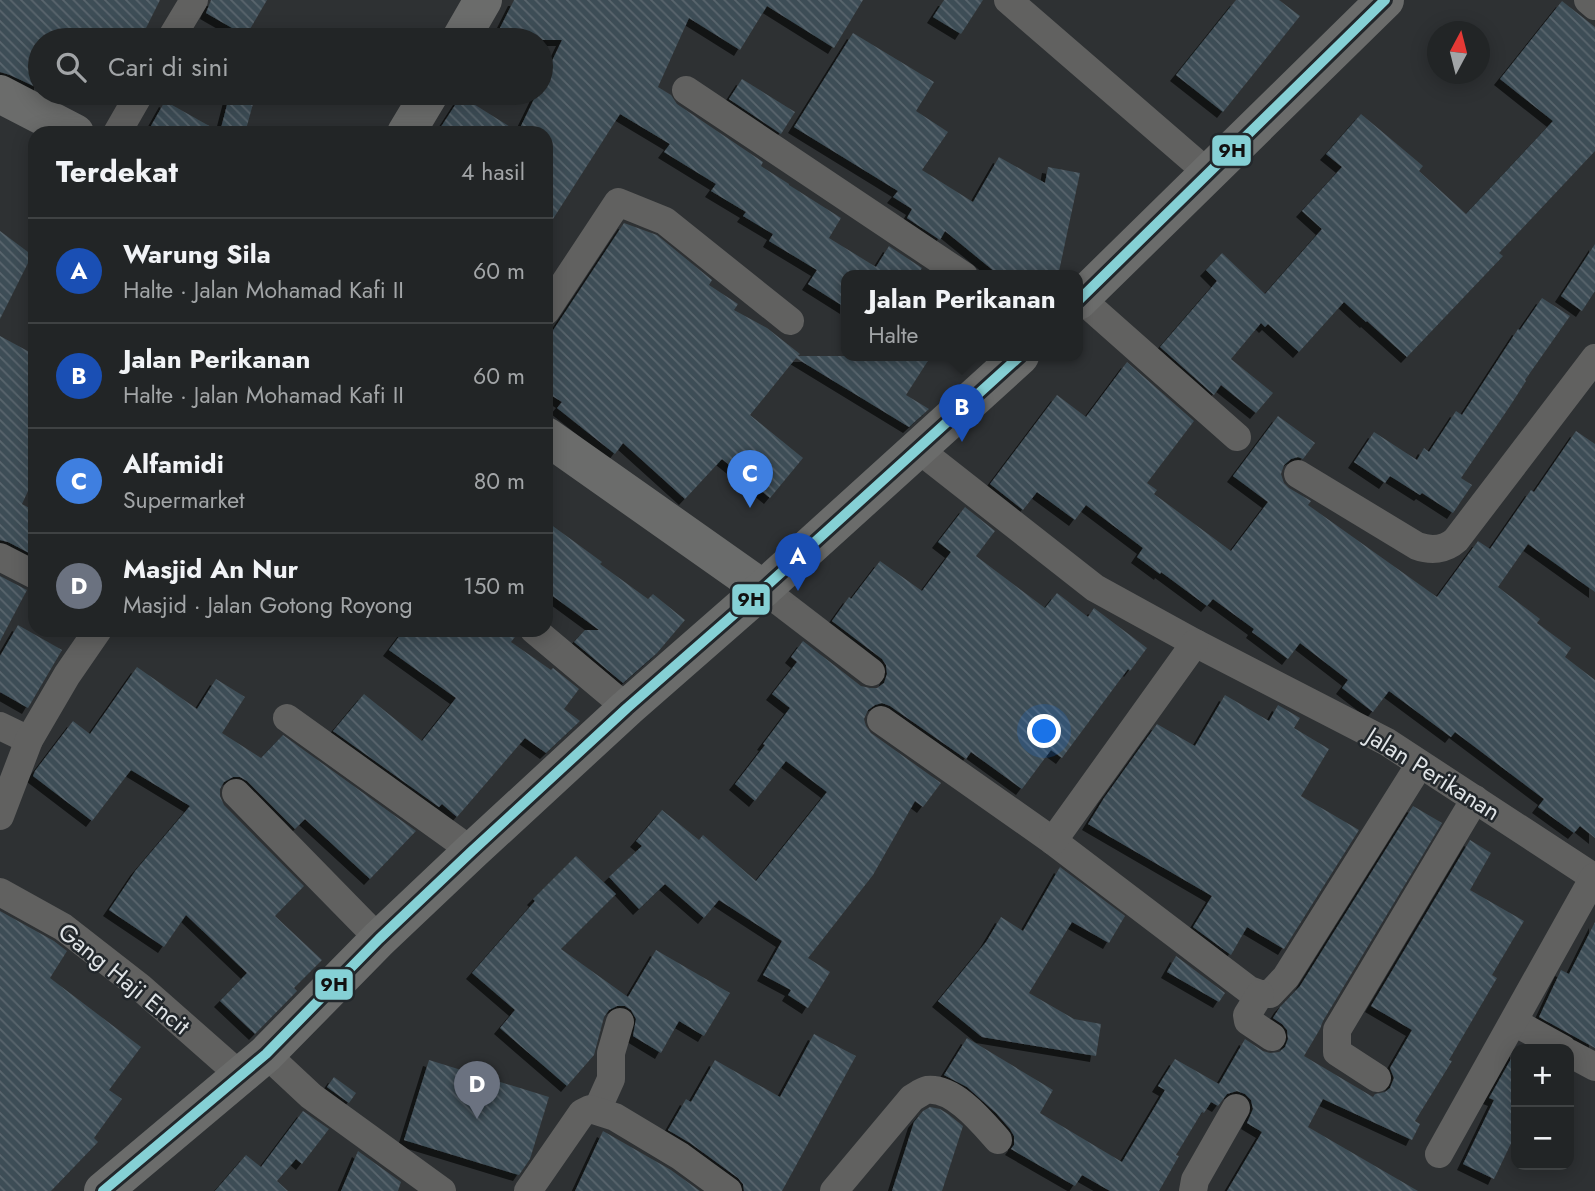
<!DOCTYPE html>
<html lang="id">
<meta charset="utf-8">
<style>
body{margin:0;font-family:Jost,sans-serif;background:#2e3132;color:#f1f3f6}
.controls{position:absolute;right:21px;bottom:21px;display:grid;overflow:hidden;border-radius:14px;box-shadow:0 4px 18px #0003}
.controls button{width:63px;height:63px;display:grid;place-items:center;padding:0;border:0;border-bottom:2px solid #3f4243;background:#222526;color:#f1f3f6;font:35px sans-serif}
.compass{position:absolute;left:1427px;top:21px;width:63px;height:63px;border-radius:50%;background:#222526;box-shadow:0 4px 18px #0003;rotate:7deg}
.you{position:absolute;left:1045px;top:732px;width:24px;height:24px;margin:-18px;border:5px solid #fff;border-radius:50%;background:#1a73e8;box-shadow:0 0 0 10px #1a73e833}
.badge{display:grid;place-items:center;width:46px;height:46px;border-radius:50%;background:#a2a5a8;color:#fff;font-size:23px;font-weight:700}
.pin{position:absolute;translate:-50% -58px;filter:drop-shadow(0 2px 4px #0008)}
.pin::after{content:'';position:absolute;top:37px;width:24px;height:21px;background:inherit;clip-path:polygon(0 0,100% 0,50% 100%)}
.popup{position:absolute;left:841px;top:270px;width:242px;height:91px;box-sizing:border-box;display:grid;place-content:center;border-radius:14px;background:#222526;filter:drop-shadow(0 2px 5px #0005);font-size:23px;white-space:nowrap;color:#a2a5a7}
.popup b{font-size:26px;color:#f1f3f6}
.popup::after{content:'';position:absolute;left:50%;top:100%;margin-left:-14px;border:14px solid transparent;border-top-color:#222526}
.list{margin:0;padding:0;list-style:none}
h2{display:flex;justify-content:space-between;align-items:center;height:91px;margin:0;padding:0 28px;font-size:30px}
h2 small{font-size:23px;font-weight:400;color:#a2a5a7}
.list li{display:grid;grid-template-columns:46px 1fr auto;gap:21px;align-items:center;box-sizing:border-box;height:105px;padding:0 28px;border-top:2px solid #3f4243}
.list b{display:block;font-size:26px;white-space:nowrap}
.list p{margin:0;font-size:23px;white-space:nowrap;color:#a2a5a7}
.list em{font-size:23px;font-style:normal;color:#a2a5a7}
.icon{flex:none;width:38px;height:38px;fill:none;stroke:currentColor;stroke-width:2;stroke-linecap:round;stroke-linejoin:round}
.map{position:relative;flex:none;width:1595px;height:1191px;overflow:hidden}
.search{position:absolute;background:#222526;box-shadow:0 4px 18px #0003;left:28px;top:28px;width:525px;height:77px;display:flex;align-items:center;gap:18px;box-sizing:border-box;padding:0 24px;border-radius:38px;color:#a2a5a7;font-size:26px}
.panel{position:absolute;background:#222526;box-shadow:0 4px 18px #0003;left:28px;top:126px;width:525px;height:511px;border-radius:21px}
.map>svg:first-child{display:block}
.building{fill:url(#building-back-hatch);filter:url(#shadow)}
.lines{fill:none;stroke-linecap:round;stroke-linejoin:round}
.street{stroke:#616160;stroke-width:28}
.secondary{stroke:#6b6c6b;stroke-width:38}
.bus-1-casing{stroke:#22272b;stroke-width:16}
.bus-1{stroke:#85d0d5;stroke-width:10}
.labels{text-anchor:middle;stroke-width:5;stroke-linejoin:round;paint-order:stroke}
.street-label{font-size:24px;fill:#e0e4e7;stroke:#22272b}
.line-badge{stroke:#22272b;stroke-width:2.5}
.pale-badge-label{font-size:19px;text-anchor:middle;font-weight:bold;fill:#111}
</style>
<div class="map">
<svg width="1595" height="1191" viewBox="0 0 1595 1191">
<defs>
<pattern id="building-back-hatch" width="6" height="6" patternUnits="userSpaceOnUse" patternTransform="scale(1.75)"><rect width="6" height="6" fill="#3e4d56"/><path d="M-1 5l2 2M0 0l6 6M5-1l2 2" fill="none" stroke="#5a666e"/></pattern>
<filter id="shadow"><feDropShadow dx="-6" dy="6" stdDeviation="0" flood-color="#0009"/></filter>
</defs>
<rect width="100%" height="100%" fill="#2e3133"/>
<g class="building">
<path d="M0 0H160L140 40H40V89L10 75 0 72Z"/>
<path d="M211 0H267L246 36 206 13Z"/>
<path d="M514 0H863L834 48 767 6 740 50 689 18 658 87 671 95 677 104 763 162 761 166 789 184V185L841 218 829 238 876 267 889 246 922 268 917 276H846V308L808 284 817 270 769 241 773 234 743 216 746 212 711 191 716 184 664 152 670 144 620 114 546 230V133H437L461 96 518 132 537 93H541V84L562 40H515L498 32Z"/>
<path d="M944 0H983L961 34 933 17Z"/>
<path d="M1236 0H1279L1300 16 1223 112 1176 75Z"/>
<path d="M1562 1 1595 27V151L1499 253 1503 256 1407 357 1367 321 1366 322 1344 302 1299 352 1268 324 1265 327 1261 323 1231 359 1273 393 1256 413 1221 385 1214 395 1160 347 1217 281 1206 270 1222 253 1265 294 1322 229 1302 211 1342 167 1326 154 1361 114 1423 166 1419 171 1466 214 1553 121 1500 79Z"/>
<path d="M853 33 934 82 916 111 948 132 922 170 973 202 999 157 1045 183 1048 167 1080 173 1058 276H1000L945 231 940 240 907 218 912 209 893 197 898 191 794 127Z"/>
<path d="M742 79 795 112 781 134 729 99Z"/>
<path d="M230 93H256L245 133H147L165 101 220 132Z"/>
<path d="M624 223 657 235 712 280 709 285 738 304 734 310 767 328 800 354 798 356H931L906 395 929 409 909 427 796 358 750 415 803 458 770 498 722 459 685 499 623 443 615 454 557 408 562 402 546 392V341Z"/>
<path d="M0 231 32 255 0 319Z"/>
<path d="M1595 244V291L1582 311 1561 296Z"/>
<path d="M1542 298 1570 316 1525 380 1526 381 1510 406 1461 478 1472 485 1453 513 1422 493 1420 495 1390 476 1385 483 1354 462 1374 432 1417 460 1424 448 1429 452 1456 411 1462 415 1518 329 1520 330Z"/>
<path d="M0 336 35 355V476L22 504 35 511V556L8 542 0 540Z"/>
<path d="M1127 362 1194 421 1147 483 1157 490 1154 494 1231 551 1268 502 1233 476 1278 416 1315 443 1303 459 1298 457 1291 459 1284 465 1281 474 1284 483 1289 488 1311 501 1308 505 1437 597 1478 541 1490 549 1531 490 1534 492 1576 431 1595 444V592L1528 544 1498 587 1540 619 1537 623 1571 648 1565 657 1595 680V838L1580 826 1574 833 1538 807 1544 799 1455 732 1451 737 1389 691 1373 712 1342 688 1348 680 1300 643 1288 659 1252 632 1254 629 1213 599 1207 606 1161 572 1160 574 1137 557 1143 548 1086 505 1075 520 1037 492 1023 510 990 484 1057 395 1086 417Z"/>
<path d="M965 507 995 531 976 556 1045 608 1057 593 1088 617 1094 608 1147 648 1130 671 1128 669 1062 758 1051 750 1022 789 971 752 966 759 890 706 882 703 875 705 868 710 864 719 866 726 871 733 941 783 923 807 915 801 873 875 808 958 830 972 808 1008 788 995 791 990 763 975 782 941 719 900 704 918 665 884 639 909 609 877 642 846 636 841 662 810 699 840 703 835 756 881 827 792 786 761 755 801 735 784 765 745 763 744 790 708 772 694 797 662 791 657 803 641 861 686 870 688H877L884 683 887 674 886 665 882 659 832 621 849 597 851 599 880 561 922 591 951 552 938 542Z"/>
<path d="M546 521 602 562 600 564 648 599 653 594 685 620 657 653 623 683 574 642 585 630H599L546 591Z"/>
<path d="M0 576 27 590 0 641Z"/>
<path d="M18 625 62 650 28 708 0 692V656Z"/>
<path d="M404 630H518V633L511 642 551 670 553 668 579 689 564 709 580 721 546 753 525 738 457 817 442 804 439 807 333 731 364 694 422 741 456 698 389 650Z"/>
<path d="M137 667 197 709 216 679 245 697 222 733 261 758 283 735 416 831 370 879 305 819 295 829 247 781 240 777H233L224 782 220 789V796L224 805 304 886 275 916 322 960 294 988 297 991 255 1034 220 1001 247 973 186 915 164 947 109 910 136 870 190 806 131 770 92 821 33 776 35 771 73 721 90 734Z"/>
<path d="M1225 695 1269 721 1278 705 1300 718 1294 728 1329 749 1301 796 1359 830 1284 949 1247 927 1231 955 1193 927 1212 896 1088 824 1104 798 1157 724 1195 746Z"/>
<path d="M1413 806 1442 823 1323 1021 1320 1029 1304 1056 1373 1097 1375 1094 1385 1092 1390 1088 1394 1078 1390 1068 1412 1030 1371 1006 1470 840 1491 853 1470 890 1524 921 1492 975 1497 978 1449 1060 1452 1061 1415 1121 1420 1124 1412 1140 1323 1099 1308 1127 1418 1191H1227L1262 1132 1247 1123 1253 1109 1251 1100 1245 1094 1237 1091 1227 1094 1218 1106 1211 1102 1204 1113 1202 1112 1176 1155 1179 1156 1159 1191H1110L1082 1175 1075 1186 1011 1149 1014 1145V1136L1010 1129 996 1113 967 1087 944 1075 967 1038 1053 1090 1040 1113 1122 1162 1165 1090 1158 1086 1175 1059 1219 1084 1245 1039 1263 1051 1270 1053 1279 1052 1285 1047 1288 1039 1287 1030 1282 1024 1273 1018 1280 1007 1300 986Z"/>
<path d="M576 856 616 894 561 949 628 997 656 950 730 993 704 1036 679 1021 661 1053 633 1036 636 1019 631 1010 625 1006H617L609 1010 604 1017 594 1055 567 1086 500 1028 515 1010 472 973 535 901 533 899Z"/>
<path d="M1060 867 1125 916 1109 943 1072 922 1029 993 1074 1019 1101 1024 1096 1056 982 1037 938 1001 986 942 1001 917 1023 931Z"/>
<path d="M0 911 54 941 67 951 50 978 141 1047 109 1090 122 1099 94 1138 98 1142 51 1191H0Z"/>
<path d="M1595 922V1048L1539 1017 1561 970 1569 974Z"/>
<path d="M1176 956 1225 993 1219 1002 1167 972Z"/>
<path d="M814 1034 856 1056 782 1191H744L743 1184 738 1178 690 1143 668 1130 686 1099 691 1102 715 1060 780 1097Z"/>
<path d="M1516 1050V1133L1494 1179 1463 1164 1494 1100 1489 1098Z"/>
<path d="M429 1060 549 1097 530 1159 519 1175 404 1140Z"/>
<path d="M334 1077 356 1093 349 1103 327 1087Z"/>
<path d="M930 1107 940 1109 948 1114 963 1126 942 1191H892L914 1122 923 1111Z"/>
<path d="M303 1111 329 1129 302 1164 296 1159 277 1181 288 1191H215L246 1155 261 1167Z"/>
<path d="M603 1131 671 1170 700 1191H575Z"/>
<path d="M358 1151 401 1182 398 1191H341Z"/>
</g>
<g class="lines">
<g class="street">
<path d="M1008 0 1208 173"/>
<path d="M1588 0 1595 6"/>
<path d="M170 40 194 0"/>
<path d="M686 90 964 276"/>
<path d="M117 133 140 93"/>
<path d="M1080 298 1237 437"/>
<path d="M546 311 618 202 665 221 790 321"/>
<path d="M918 449 1095 588 1195 643 1387 742 1595 878"/>
<path d="M1298 474 1417 546C1431 551 1445 550 1456 540L1595 358"/>
<path d="M0 557 35 575"/>
<path d="M763 589 871 672"/>
<path d="M534 630 627 708"/>
<path d="M287 718 472 851"/>
<path d="M881 720 1053 841 1249 990 1260 994H1270L1286 977 1420 764"/>
<path d="M0 726 29 740"/>
<path d="M236 793 379 939"/>
<path d="M0 816 29 740 67 675 98 630"/>
<path d="M1053 841 1195 643"/>
<path d="M0 892 63 927 140 987 241 1076"/>
<path d="M1260 994 1247 1015 1248 1021 1272 1037"/>
<path d="M1514 1022 1563 1049"/>
<path d="M1569 1053 1595 1067"/>
<path d="M266 1054 311 1096 442 1191"/>
<path d="M1377 1078 1337 1052V1030L1475 799"/>
<path d="M597 1110 611 1079V1053L620 1022"/>
<path d="M1439 1154 1594 877"/>
<path d="M528 1191 582 1113 590 1109 615 1117 680 1156 728 1191"/>
<path d="M834 1191 912 1098C916 1096 922 1091 927 1090 954 1087 982 1122 998 1140"/>
<path d="M1193 1191 1195 1180 1236 1108"/>
</g>
<g class="secondary">
<path d="M460 40 483 0"/>
<path d="M0 94 75 133"/>
<path d="M406 133 430 93"/>
<path d="M1078 301 1385 0"/>
<path d="M546 436 763 589"/>
<path d="M103 1191 266 1054 379 939 472 851 627 708 763 589 1020 356"/>
</g>
<defs>
<g id="bus-1">
<path d="M1078 301 1385 0"/>
<path d="M103 1191 266 1054 379 939 472 851 627 708 763 589 1020 356"/>
</g>
</defs>
<use href="#bus-1" class="bus-1-casing"/>
<use href="#bus-1" class="bus-1"/>
</g>
<g class="labels">
<g class="street-label">
<text transform="translate(1433 774) rotate(32)" y="8">Jalan Perikanan</text>
<text transform="translate(124 979) rotate(39)" y="8">Gang Haji Encit</text>
</g>
</g>
<g class="line-badge">
<rect x="1211" y="134" width="41" height="33" rx="7" fill="#85d0d5"/>
<rect x="731" y="583" width="40" height="33" rx="7" fill="#85d0d5"/>
<rect x="314" y="968" width="40" height="33" rx="7" fill="#85d0d5"/>
</g>
<g class="pale-badge-label">
<text x="1232" y="157">9H</text>
<text x="751" y="606">9H</text>
<text x="334" y="991">9H</text>
</g>
</svg>
<div class="controls">
<button>+</button>
<button>−</button>
</div>
<svg class="compass" viewBox="-18 -18 36 36"><path d="M0-13l5 13h-10z" fill="#e53935"/><path d="M0 13l5-13h-10z" fill="#a2a5a7"/></svg>
<div class="you"></div>
<div class="pin badge" style="left:798px;top:591px;background:#1a4fb4">A</div>
<div class="pin badge" style="left:962px;top:442px;background:#1a4fb4">B</div>
<div class="popup"><b>Jalan Perikanan</b>Halte</div>
<div class="pin badge" style="left:750px;top:508px;background:#3f7fe0">C</div>
<div class="pin badge" style="left:477px;top:1119px;background:#6b7280">D</div>
<div class="search"><svg class="icon" aria-label="search" viewBox="0 0 24 24"><circle cx="10" cy="10" r="6"/><path d="M15 15l6 6"/></svg>Cari di sini</div>
<section class="panel">
<h2>Terdekat<small>4 hasil</small></h2>
<ul class="list">
<li><span class="badge" style="background:#1a4fb4">A</span><div><b>Warung Sila</b><p>Halte · Jalan Mohamad Kafi II</p></div><em>60 m</em></li>
<li><span class="badge" style="background:#1a4fb4">B</span><div><b>Jalan Perikanan</b><p>Halte · Jalan Mohamad Kafi II</p></div><em>60 m</em></li>
<li><span class="badge" style="background:#3f7fe0">C</span><div><b>Alfamidi</b><p>Supermarket</p></div><em>80 m</em></li>
<li><span class="badge" style="background:#6b7280">D</span><div><b>Masjid An Nur</b><p>Masjid · Jalan Gotong Royong</p></div><em>150 m</em></li>
</ul>
</section>
</div>
